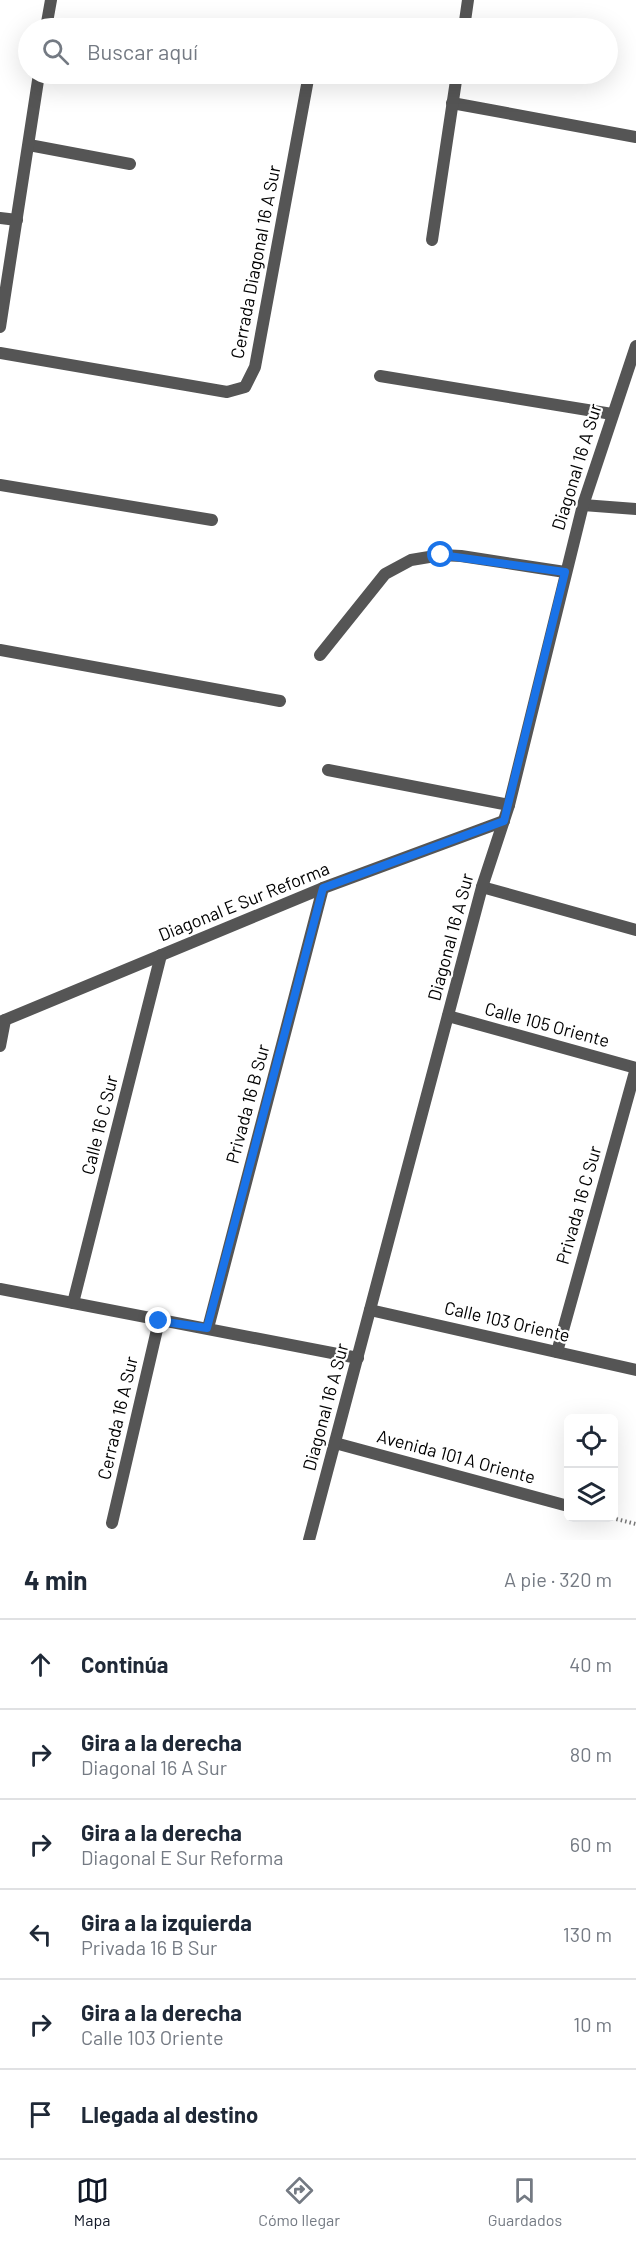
<!DOCTYPE html>
<html lang="es">
<meta charset="utf-8">
<style>
body{margin:0;font-family:Barlow,sans-serif;background:#f6f6f7;color:#1f2937}
.controls{position:absolute;right:18px;bottom:18px;display:grid;overflow:hidden;border-radius:9px;box-shadow:0 6px 24px #0002}
.controls button{width:54px;height:54px;display:grid;place-items:center;padding:0;border:0;border-bottom:2px solid #e0e1e3;background:#fff;color:#1f2937;font:30px sans-serif}
.stop{position:absolute;width:18px;height:18px;margin:-14px;border:4px solid #1a73e8;border-radius:50%;background:#fff}
.stop.end{background:#1a73e8;border-color:#fff;box-shadow:0 2px 6px #0008}
.list{margin:0;padding:0;list-style:none}
h2{display:flex;justify-content:space-between;align-items:center;height:78px;margin:0;padding:0 24px;font-size:26px}
h2 small{font-size:20px;font-weight:400;color:#747a83}
.list li{display:grid;grid-template-columns:39px 1fr auto;gap:18px;align-items:center;box-sizing:border-box;height:90px;padding:0 24px;border-top:2px solid #e0e1e3}
.list b{display:block;font-size:22px;white-space:nowrap}
.list p{margin:0;font-size:20px;white-space:nowrap;color:#747a83}
.list em{font-size:20px;font-style:normal;color:#747a83}
.icon{flex:none;width:33px;height:33px;fill:none;stroke:currentColor;stroke-width:2;stroke-linecap:round;stroke-linejoin:round}
.map{position:relative;flex:none;width:636px;height:1540px;overflow:hidden}
.search{position:absolute;background:#fff;box-shadow:0 6px 24px #0002;left:18px;right:18px;top:18px;height:66px;display:flex;align-items:center;gap:15px;box-sizing:border-box;padding:0 21px;border-radius:33px;color:#747a83;font-size:22px}
.sheet{height:618px;background:#fff}
nav{display:flex;justify-content:space-around;align-items:center;box-sizing:border-box;height:84px;border-top:2px solid #e0e1e3;background:#fff;font-size:16px;color:#747a83}
nav a{display:grid;justify-items:center;gap:3px}
nav .on{color:#111827}
.map>svg:first-child{display:block}
.lines{fill:none;stroke-linecap:round;stroke-linejoin:round}
.path{stroke:#777;stroke-width:4;stroke-dasharray:1.5 3;stroke-linecap:butt}
.lane{stroke:#555;stroke-width:12}
.street{stroke:#555;stroke-width:12}
.route{stroke:#1a73e8;stroke-width:8}
.labels{text-anchor:middle;stroke-width:4.5;stroke-linejoin:round;paint-order:stroke}
.street-label{font-size:18px;fill:#000;stroke:#fff}
</style>
<div class="map">
<svg width="636" height="1540" viewBox="0 0 636 1540">
<rect width="100%" height="100%" fill="#fff"/>
<g class="lines">
<path class="path" d="M612 1518 636 1524"/>
<path class="lane" d="M29 145 130 164"/>
<g class="street">
<path d="M46 28 51 0"/>
<path d="M464 28 468 0"/>
<path d="M452 103 636 137"/>
<path d="M0 218 17 220"/>
<path d="M432 240 457 74"/>
<path d="M0 327 39 74"/>
<path d="M0 353 227 392 245 387 255 367 309 74"/>
<path d="M380 376 612 414"/>
<path d="M0 485 212 520"/>
<path d="M583 505 636 509"/>
<path d="M0 650 280 701"/>
<path d="M320 655 385 574 411 560 441 555 461 556 565 572"/>
<path d="M328 770 509 805"/>
<path d="M482 887 636 930"/>
<path d="M448 1016 636 1068"/>
<path d="M0 1022 323 888 504 821"/>
<path d="M0 1046 5 1020"/>
<path d="M0 1289 358 1358"/>
<path d="M73 1303 161 955"/>
<path d="M370 1310 636 1370"/>
<path d="M208 1328 323 888"/>
<path d="M557 1352 636 1068"/>
<path d="M335 1443 568 1506"/>
<path d="M112 1523 159 1321"/>
<path d="M309 1540 482 887 509 805 583 505 636 346"/>
</g>
</g>
<g class="lines">
<path class="route" d="M159 1321 207 1328 323 888 504 821 565 572 441 555"/>
</g>
<g class="labels">
<g class="street-label">
<text transform="translate(256 262) rotate(-79)" y="6">Cerrada Diagonal 16 A Sur</text>
<text transform="translate(577 467) rotate(-73)" y="6">Diagonal 16 A Sur</text>
<text transform="translate(244 902) rotate(-22)" y="6">Diagonal E Sur Reforma</text>
<text transform="translate(451 937) rotate(-75)" y="6">Diagonal 16 A Sur</text>
<text transform="translate(547 1025) rotate(15)" y="6">Calle 105 Oriente</text>
<text transform="translate(248 1104) rotate(-75)" y="6">Privada 16 B Sur</text>
<text transform="translate(100 1125) rotate(-76)" y="6">Calle 16 C Sur</text>
<text transform="translate(579 1205) rotate(-74)" y="6">Privada 16 C Sur</text>
<text transform="translate(507 1322) rotate(13)" y="6">Calle 103 Oriente</text>
<text transform="translate(326 1407) rotate(-75)" y="6">Diagonal 16 A Sur</text>
<text transform="translate(118 1418) rotate(-77)" y="6">Cerrada 16 A Sur</text>
<text transform="translate(456 1457) rotate(15)" y="6">Avenida 101 A Oriente</text>
</g>
</g>
</svg>
<div class="controls">
<button><svg class="icon" aria-label="locate" viewBox="0 0 24 24"><circle cx="12" cy="12" r="6"/><path d="M12 2v4M12 18v4M2 12h4M18 12h4"/></svg></button>
<button><svg class="icon" aria-label="layers" viewBox="0 0 24 24"><path d="M12 4l9 5-9 5-9-5zM3 14l9 5 9-5"/></svg></button>
</div>
<div class="stop" style="left:441px;top:555px"></div>
<div class="stop end" style="left:159px;top:1321px"></div>
<div class="search"><svg class="icon" aria-label="search" viewBox="0 0 24 24"><circle cx="10" cy="10" r="6"/><path d="M15 15l6 6"/></svg>Buscar aquí</div>
</div>
<section class="sheet">
<h2>4 min<small>A pie · 320 m</small></h2>
<ul class="list">
<li><svg class="icon" aria-label="ahead" viewBox="0 0 24 24"><path d="M12 20V5M6 11l6-6 6 6"/></svg><div><b>Continúa</b></div><em>40 m</em></li>
<li><svg class="icon" aria-label="right" viewBox="0 0 24 24"><path d="M7 20v-9h11M14 6l5 5-5 5"/></svg><div><b>Gira a la derecha</b><p>Diagonal 16 A Sur</p></div><em>80 m</em></li>
<li><svg class="icon" aria-label="right" viewBox="0 0 24 24"><path d="M7 20v-9h11M14 6l5 5-5 5"/></svg><div><b>Gira a la derecha</b><p>Diagonal E Sur Reforma</p></div><em>60 m</em></li>
<li><svg class="icon" aria-label="left" viewBox="0 0 24 24"><path d="M17 20v-9H6M10 6l-5 5 5 5"/></svg><div><b>Gira a la izquierda</b><p>Privada 16 B Sur</p></div><em>130 m</em></li>
<li><svg class="icon" aria-label="right" viewBox="0 0 24 24"><path d="M7 20v-9h11M14 6l5 5-5 5"/></svg><div><b>Gira a la derecha</b><p>Calle 103 Oriente</p></div><em>10 m</em></li>
<li><svg class="icon" aria-label="arrive" viewBox="0 0 24 24"><path d="M6 21V4h12l-3 4 3 4H6"/></svg><div><b>Llegada al destino</b></div></li>
</ul>
</section>
<nav>
<a class="on"><svg class="icon" aria-label="map" viewBox="0 0 24 24"><path d="M3 6l6-2 6 2 6-2v14l-6 2-6-2-6 2zM9 4v14M15 6v14"/></svg>Mapa</a>
<a><svg class="icon" aria-label="directions" viewBox="0 0 24 24"><path d="M12 3l9 9-9 9-9-9zM9 14v-3h6M13 9l2 2-2 2"/></svg>Cómo llegar</a>
<a><svg class="icon" aria-label="saved" viewBox="0 0 24 24"><path d="M7 4h10v16l-5-4-5 4z"/></svg>Guardados</a>
</nav>
